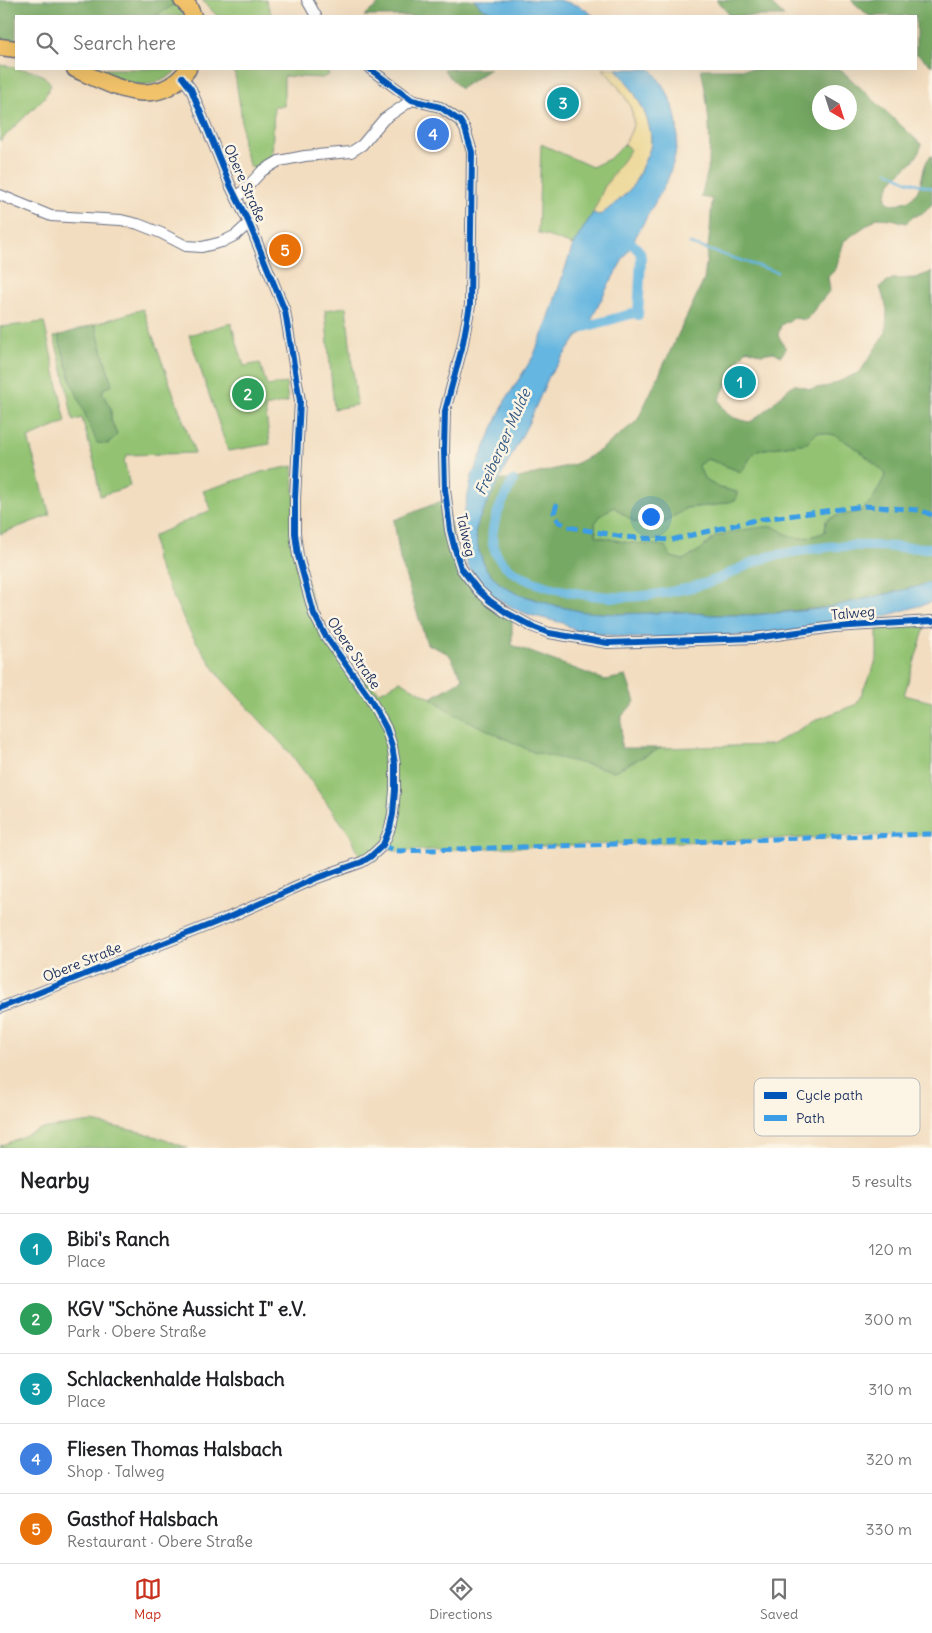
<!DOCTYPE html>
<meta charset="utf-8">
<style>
body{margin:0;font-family:Delius,sans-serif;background:#f2f2f2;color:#202124}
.compass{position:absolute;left:812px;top:85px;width:45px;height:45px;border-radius:50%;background:#fff;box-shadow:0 5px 20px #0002;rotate:141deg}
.you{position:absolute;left:650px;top:516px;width:18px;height:18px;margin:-12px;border:4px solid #fff;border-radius:50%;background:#1a73e8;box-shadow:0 0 0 8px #1a73e833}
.badge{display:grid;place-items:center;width:32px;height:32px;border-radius:50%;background:#c8321e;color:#fff;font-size:16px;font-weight:700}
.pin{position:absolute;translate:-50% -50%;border:2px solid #fff;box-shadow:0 1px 5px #0006}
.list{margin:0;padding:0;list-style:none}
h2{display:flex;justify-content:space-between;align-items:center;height:65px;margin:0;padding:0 20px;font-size:21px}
h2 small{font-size:16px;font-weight:400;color:#757577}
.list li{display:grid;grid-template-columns:32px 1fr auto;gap:15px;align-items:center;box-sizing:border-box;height:70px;padding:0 20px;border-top:1px solid #e0e0e0}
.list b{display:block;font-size:19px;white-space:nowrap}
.list p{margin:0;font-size:16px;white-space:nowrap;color:#757577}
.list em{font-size:16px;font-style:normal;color:#757577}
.icon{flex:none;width:28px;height:28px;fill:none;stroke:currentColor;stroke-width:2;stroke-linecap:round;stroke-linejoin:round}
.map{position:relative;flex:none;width:932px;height:1148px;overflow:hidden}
.search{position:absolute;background:#fff;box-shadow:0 5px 20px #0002;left:15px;right:15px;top:15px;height:55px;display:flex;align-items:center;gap:12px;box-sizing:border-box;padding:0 18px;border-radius:0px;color:#757577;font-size:19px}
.sheet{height:415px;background:#fff}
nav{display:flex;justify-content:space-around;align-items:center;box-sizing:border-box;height:70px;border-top:1px solid #e0e0e0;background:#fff;font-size:14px;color:#757577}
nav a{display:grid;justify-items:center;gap:2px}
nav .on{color:#c8321e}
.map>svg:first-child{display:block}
.green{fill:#93c372;stroke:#577968}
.forest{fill:#76a964;stroke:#486c61;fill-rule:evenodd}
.sand{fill:#eeda9e;stroke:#84847e}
.water{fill:#65b6e0;stroke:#40729f}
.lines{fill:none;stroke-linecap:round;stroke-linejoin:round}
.stream{stroke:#65b6e0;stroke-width:2.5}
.canal{stroke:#65b6e0;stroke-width:10}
.minor-casing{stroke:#666c80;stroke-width:12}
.primary-casing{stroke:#666c80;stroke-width:19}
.minor{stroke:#fff;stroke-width:10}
.primary{stroke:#f2c36a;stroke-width:16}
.quiet{stroke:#3b9de6;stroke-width:5;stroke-dasharray:10 5;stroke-linecap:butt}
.cycleway-casing{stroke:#fcf5e5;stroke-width:9}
.cycleway{stroke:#0057b8;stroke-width:6}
.labels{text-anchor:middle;stroke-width:5;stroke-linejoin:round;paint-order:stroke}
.street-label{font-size:14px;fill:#1b2f5e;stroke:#fcf5e5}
.water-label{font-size:15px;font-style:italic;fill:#315885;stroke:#fcf5e5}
.key{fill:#fcf5e5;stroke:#b8babc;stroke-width:1}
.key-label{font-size:14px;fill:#1b2f5e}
</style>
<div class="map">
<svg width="932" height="1148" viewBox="0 0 932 1148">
<rect width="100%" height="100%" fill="#fcf5e5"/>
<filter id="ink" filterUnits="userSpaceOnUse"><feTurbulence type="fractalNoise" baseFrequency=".02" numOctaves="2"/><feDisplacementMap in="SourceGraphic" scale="10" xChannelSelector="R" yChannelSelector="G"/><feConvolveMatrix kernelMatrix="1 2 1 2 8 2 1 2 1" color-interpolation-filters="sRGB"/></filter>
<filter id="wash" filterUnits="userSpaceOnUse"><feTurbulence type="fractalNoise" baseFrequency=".0096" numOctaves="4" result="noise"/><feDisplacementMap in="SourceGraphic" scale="20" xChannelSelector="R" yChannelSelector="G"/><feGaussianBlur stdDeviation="1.12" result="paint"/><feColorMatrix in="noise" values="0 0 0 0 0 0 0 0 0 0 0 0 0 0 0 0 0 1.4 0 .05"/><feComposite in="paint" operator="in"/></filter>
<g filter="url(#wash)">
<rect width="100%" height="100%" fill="#f2ddc0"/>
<g class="green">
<path d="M202 0H266L272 16H217Z"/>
<path d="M177 3 184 16H155Z"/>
<path d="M0 65 15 67 16 69C29 69 46 73 51 85L44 98 0 141Z"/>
<path d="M93 69H178C150 96 125 82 93 69Z"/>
<path d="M234 69H326L329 75 322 78 284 76V106H274L272 159 256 168 250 167 243 147 241 113Z"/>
<path d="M541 144 592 167 609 159 625 144 630 150 605 186 593 213 573 245 538 233Z"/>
<path d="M346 307 357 405 334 409 325 310Z"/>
<path d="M143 309 195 453 127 455 124 461 130 486 100 496 94 462 82 418 73 421 64 374 54 337 58 336 72 383 117 435 111 420V409L102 393 104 388 112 385 95 324Z"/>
<path d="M44 322 66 422 28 438 50 515 0 534V327Z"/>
<path d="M231 323 244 366 260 363 267 386 286 383 288 402 265 407 270 444 228 451 189 335Z"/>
<path d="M818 432 835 435 859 450 886 474C879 487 872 506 857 512 846 516 837 513 826 521L825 532C803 541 794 540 773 526L715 537 700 550 683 560 671 557 624 542 596 536 595 523 602 514 614 507 622 514 666 522 686 508 717 505 737 492 720 488 705 480 698 465 708 459 741 472 751 457 758 450 807 443Z"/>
<path d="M293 466 297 551 320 626 349 668 380 692 400 681 431 698 452 713 614 771 661 748 771 745 818 719 857 704 877 659V623L927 621 904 695 932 702V834L396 851 383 845 362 862 351 836 291 754 220 677 190 632 156 561 153 536 211 510 203 491 262 472Z"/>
<path d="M92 1122 145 1133 188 1148H0V1146L40 1129Z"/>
</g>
<g class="forest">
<path d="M0 0H174L177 3 155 16H16V44L0 42Z"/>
<path d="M384 0H475L481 7 500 16H364Z"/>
<path d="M716 0H767L784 16H728V13Z"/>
<path d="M851 0H932V66L916 53V16H869Z"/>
<path d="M444 69H490L460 89 444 70Z"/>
<path d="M701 69H840L922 145C920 148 919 153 917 156 906 171 884 180 886 201L894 205C899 203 905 202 909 200 926 190 919 165 932 155V204L925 212 913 217 906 223 892 219 877 218 844 241 836 269 828 277 830 290 806 320 794 318 781 325 778 335 786 349 781 356 774 352 761 354 747 349 738 361 719 399C725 417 733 418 750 422 767 412 778 397 794 384L810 389 829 386 860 372 886 332 887 309 880 287 892 279 915 278 932 272V582L916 587 830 607 753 615H712L684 612 619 614 584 612 556 606 515 593 499 583 486 569 479 552 475 531 480 517 499 480H511L575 464 599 451 637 421 704 280 710 231 712 199 701 197C703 188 706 179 708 170 712 139 708 100 701 69ZM820 92H850V122H820ZM818 432 835 435 859 450 886 474C879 487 872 506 857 512 846 516 837 513 826 521L825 532C802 541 793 540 773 526L740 530 715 537 700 550 683 560 671 557 665 546 624 542 596 536 595 523 602 514 614 507 634 522 648 527 666 522 686 508 717 505 736 500 737 492 720 488 705 480 698 465 708 459 741 472 751 457 758 450 807 443Z"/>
<path d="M95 324 112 386 104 388 102 393 111 409V420L117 435 108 444 97 443 72 383 58 336Z"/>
<path d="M444 500 461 568 515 618 512 623V645L605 680 626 676 635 702 622 716 621 748H661L614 771 533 752 452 713 431 698 463 679 449 654 427 644 400 559 394 520Z"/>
</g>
<path class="sand" d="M603 69H616C632 86 652 118 651 142 651 150 645 159 642 167 639 174 636 182 631 188 623 198 612 206 602 214L598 215 593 213 605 186 630 150 625 144C627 138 632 131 633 125 636 106 615 82 603 69Z"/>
<g class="water">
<path d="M475 0H558L580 6 594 16H500L481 7Z"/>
<path d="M616 69H651C681 106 684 137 667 181L608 286 586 330 577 337 549 376 529 422 480 517 475 532 479 552 486 569 499 583 515 593 556 606 584 612 619 614 684 612 712 615H753L811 610 830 607 916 587 932 582V602L868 621 765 635 633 638 577 631 563 623 530 615 515 609 488 593 481 586 468 566 462 547 460 532 472 476 505 401 533 357 547 323 573 245 593 213 598 215 602 214C612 206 623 198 631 188 636 182 639 174 642 167 645 159 651 150 651 142 652 118 632 86 616 69Z"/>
</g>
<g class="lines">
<g class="stream">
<path d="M888 171 907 181 932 188"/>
<path d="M690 244 777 272"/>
</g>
<g class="canal">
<path d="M624 235 640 252 641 258 638 315"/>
<path d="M574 330 638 312"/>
<path d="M513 481C504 498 489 524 493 545 502 585 577 595 611 597 637 598 664 594 689 588 699 585 709 583 718 579 737 571 757 558 778 555 798 551 825 546 845 546 874 545 903 548 932 548"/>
</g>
</g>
</g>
<g filter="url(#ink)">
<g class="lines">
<defs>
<g id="minor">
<path d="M307 0 316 16"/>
<path d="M370 69 412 100 440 107 460 121 465 129 472 152 470 305 462 348 445 411 444 450 445 489 450 530 454 546 461 568 478 590 490 601 507 613 531 626 549 633 608 643 755 638 834 627 932 621"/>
<path d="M0 195 51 216 121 220 138 224 161 233 186 246 202 247 222 242 236 235 249 223"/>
<path d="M237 198 262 171 279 161 305 156 351 152 362 145 384 119 412 100"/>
<path d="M0 1008 227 918 317 878 362 862 370 857 383 845 390 828 393 814 395 790V764L392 746 386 728 369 697 325 635 314 614 298 556 295 533V499L300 401 285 311 249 223 231 187 191 89 182 77"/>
</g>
<g id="primary">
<path d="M182 0 189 7 193 16"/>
<path d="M0 47 16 49"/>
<path d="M75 69C113 86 157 112 188 69"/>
</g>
</defs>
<use href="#minor" class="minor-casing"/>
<use href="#primary" class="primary-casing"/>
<use href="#minor" class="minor"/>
<use href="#primary" class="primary"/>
<g class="quiet">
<path d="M557 504 554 513 559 522 569 527 624 537 671 540 756 520 864 506 920 510 932 515"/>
<path d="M383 845 396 851 932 834"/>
</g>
<defs>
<g id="cycleway">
<path d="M370 69 412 100 440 107 460 121 465 129 472 152 470 305 462 348 445 411 444 450 445 489 450 530 454 546 461 568 478 590 490 601 507 613 531 626 549 633 608 643 755 638 834 627 932 621"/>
<path d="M0 1008 227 918 317 878 362 862 370 857 383 845 390 828 393 814 395 790V764L392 746 386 728 369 697 325 635 314 614 298 556 295 533V499L300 401 285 311 249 223 231 187 191 89 182 77"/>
</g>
</defs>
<use href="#cycleway" class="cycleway-casing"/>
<use href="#cycleway" class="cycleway"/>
</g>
</g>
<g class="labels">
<g class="street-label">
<text transform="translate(245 183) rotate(66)" y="5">Obere Straße</text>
<text transform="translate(466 535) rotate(77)" y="5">Talweg</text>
<text transform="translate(853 613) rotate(-5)" y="5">Talweg</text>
<text transform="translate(354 653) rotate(56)" y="5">Obere Straße</text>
<text transform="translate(82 962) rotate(-22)" y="5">Obere Straße</text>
</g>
<g class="water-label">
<text transform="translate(503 442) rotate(-66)" y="5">Freiberger Mulde</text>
</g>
</g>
<rect x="754" y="1078" width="166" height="58" rx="8" class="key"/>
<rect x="764" y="1092" width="23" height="7" fill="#0057b8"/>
<rect x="764" y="1115" width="23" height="6" fill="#3b9de6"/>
<g class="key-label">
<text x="796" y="1100">Cycle path</text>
<text x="796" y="1123">Path</text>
</g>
</svg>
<svg class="compass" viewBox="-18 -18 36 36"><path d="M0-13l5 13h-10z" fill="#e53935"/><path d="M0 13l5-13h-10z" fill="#757577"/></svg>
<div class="you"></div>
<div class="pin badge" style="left:740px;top:382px;background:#0f9aa8">1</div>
<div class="pin badge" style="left:248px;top:394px;background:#2e9e5b">2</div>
<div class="pin badge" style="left:563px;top:103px;background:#0f9aa8">3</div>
<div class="pin badge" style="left:433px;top:134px;background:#3f7fe0">4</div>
<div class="pin badge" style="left:285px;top:250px;background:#e8710a">5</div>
<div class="search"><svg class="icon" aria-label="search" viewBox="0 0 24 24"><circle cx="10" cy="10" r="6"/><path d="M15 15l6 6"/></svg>Search here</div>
</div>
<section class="sheet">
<h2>Nearby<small>5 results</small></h2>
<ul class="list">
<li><span class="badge" style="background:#0f9aa8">1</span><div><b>Bibi's Ranch</b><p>Place</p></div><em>120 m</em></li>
<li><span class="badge" style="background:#2e9e5b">2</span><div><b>KGV &quot;Schöne Aussicht I&quot; e.V.</b><p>Park · Obere Straße</p></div><em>300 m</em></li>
<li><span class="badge" style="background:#0f9aa8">3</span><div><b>Schlackenhalde Halsbach</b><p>Place</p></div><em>310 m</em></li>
<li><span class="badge" style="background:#3f7fe0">4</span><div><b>Fliesen Thomas Halsbach</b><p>Shop · Talweg</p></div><em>320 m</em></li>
<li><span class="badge" style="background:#e8710a">5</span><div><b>Gasthof Halsbach</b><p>Restaurant · Obere Straße</p></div><em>330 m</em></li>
</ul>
</section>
<nav>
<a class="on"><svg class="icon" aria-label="map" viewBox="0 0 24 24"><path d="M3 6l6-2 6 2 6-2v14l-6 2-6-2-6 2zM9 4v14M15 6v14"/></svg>Map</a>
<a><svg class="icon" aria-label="directions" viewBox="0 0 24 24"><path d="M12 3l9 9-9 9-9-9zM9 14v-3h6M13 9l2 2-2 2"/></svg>Directions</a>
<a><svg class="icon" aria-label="saved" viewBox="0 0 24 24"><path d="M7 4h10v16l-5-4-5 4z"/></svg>Saved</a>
</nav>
